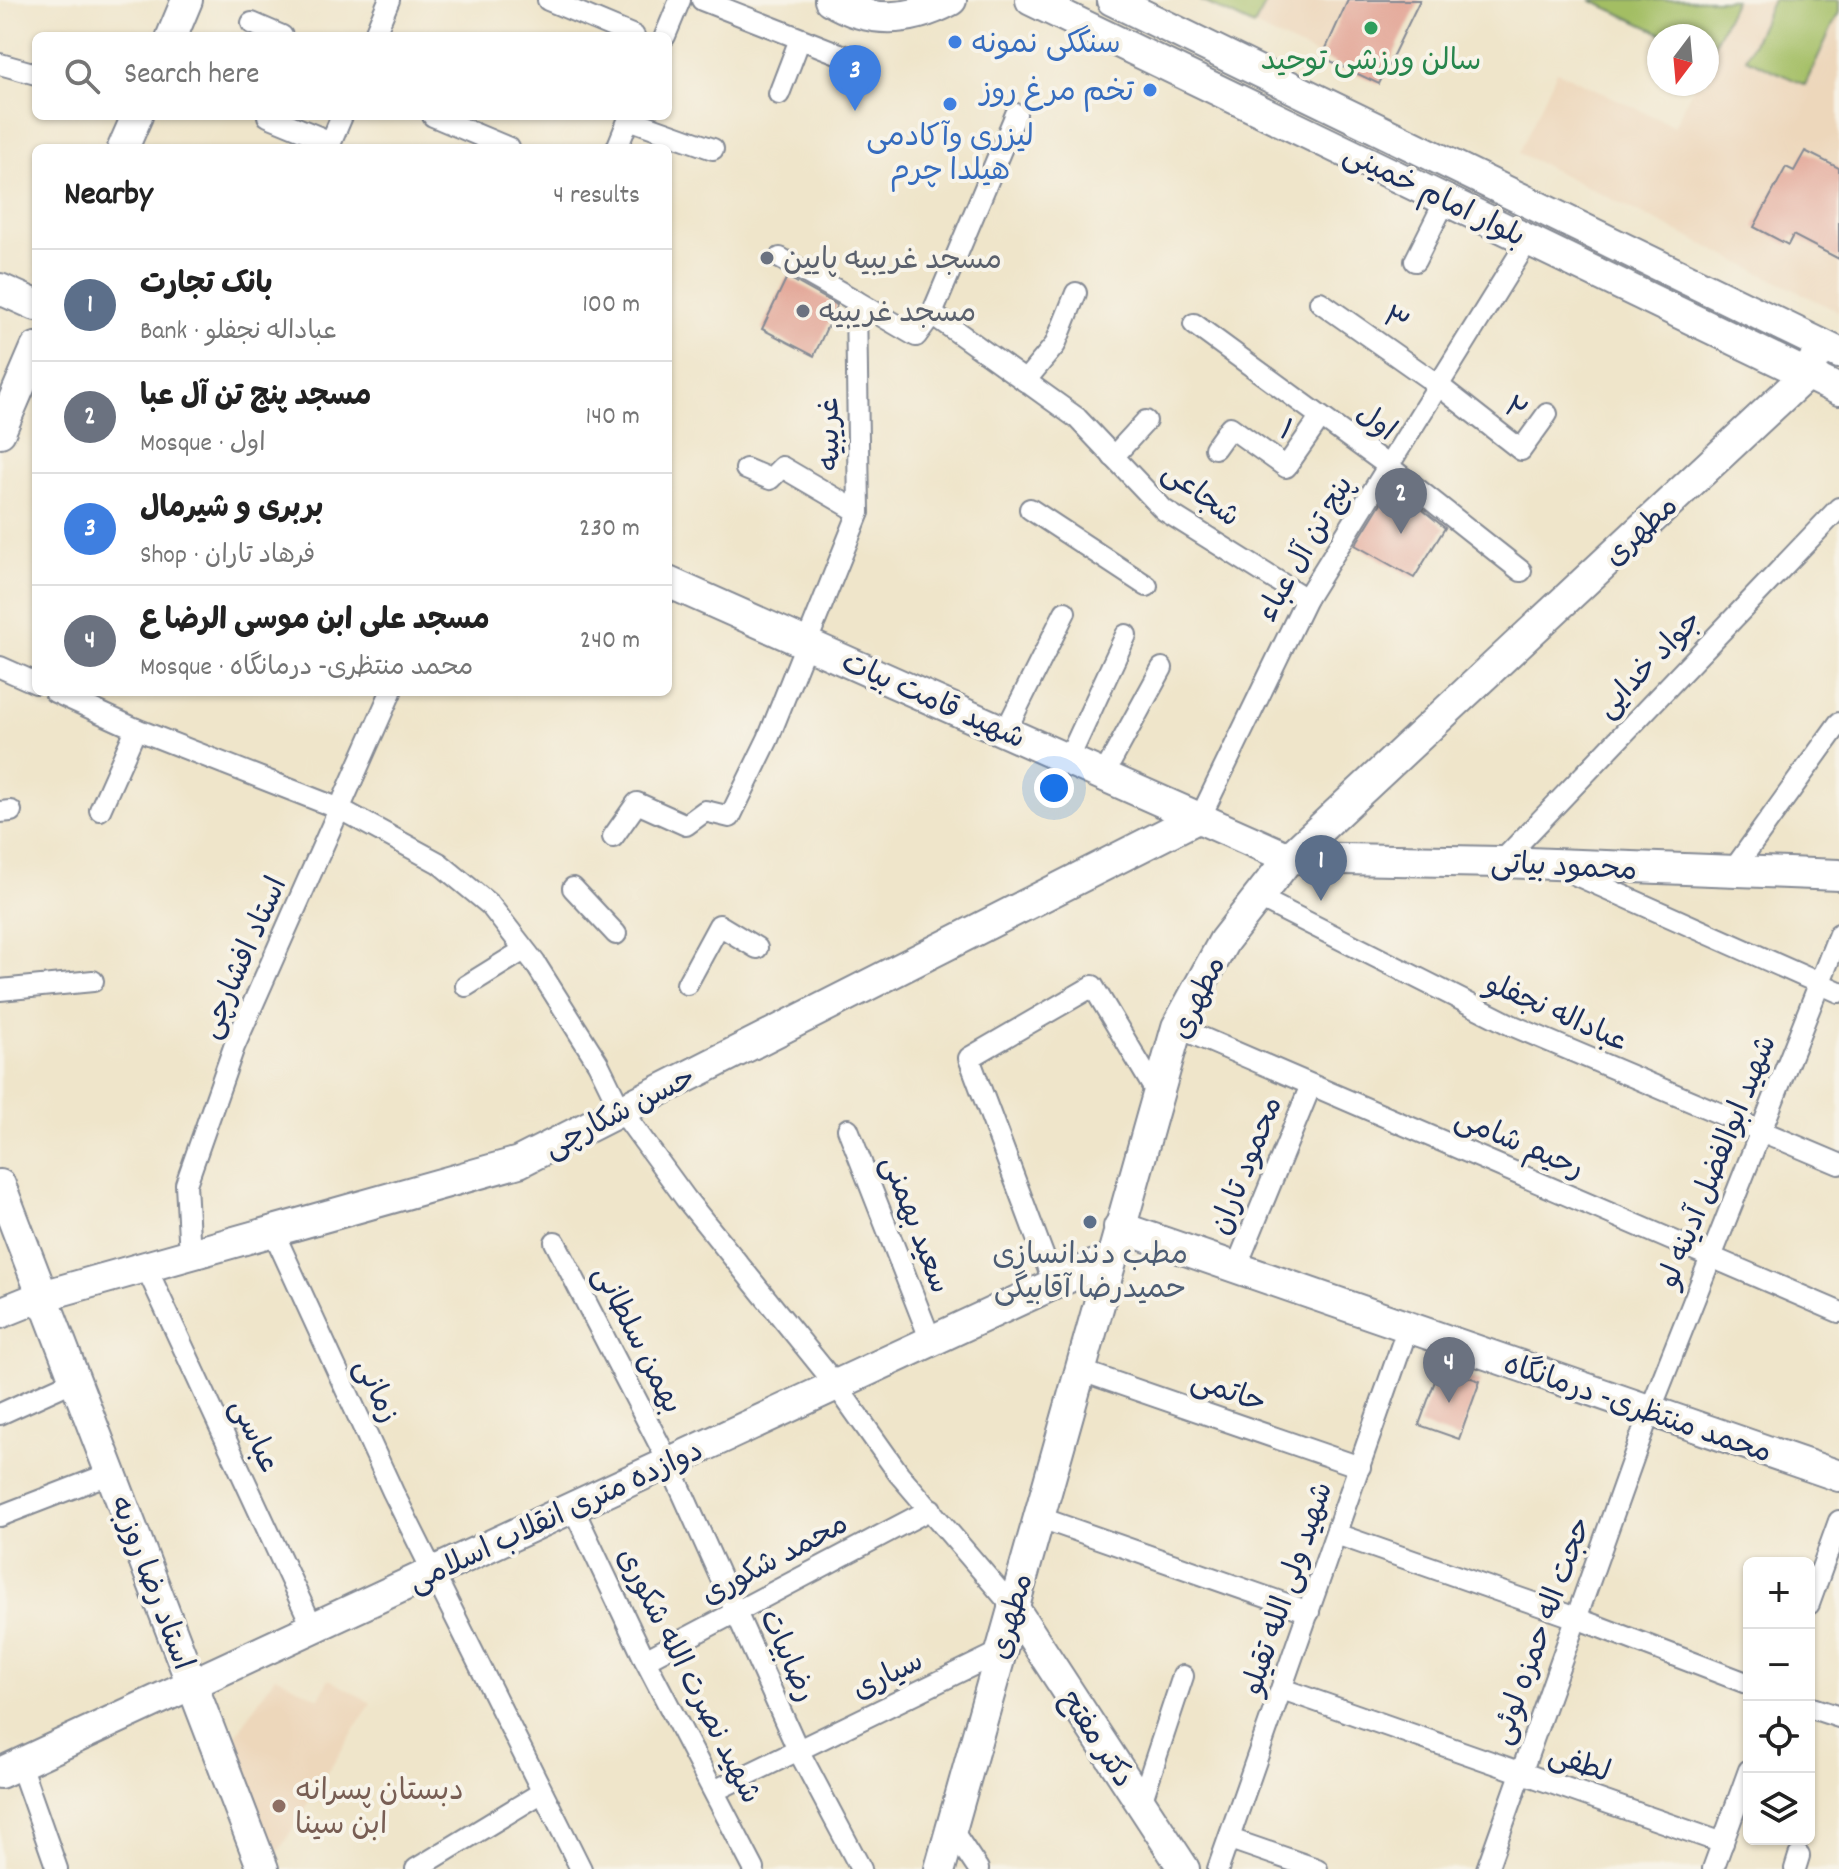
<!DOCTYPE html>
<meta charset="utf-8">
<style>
body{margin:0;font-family:Dekko,"Playpen Sans Arabic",sans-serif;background:#f2f2f2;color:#222}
.controls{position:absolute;right:24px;bottom:24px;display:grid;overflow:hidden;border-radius:12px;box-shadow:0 2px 6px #0004}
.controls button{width:72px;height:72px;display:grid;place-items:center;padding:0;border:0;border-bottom:2px solid #e0e0e0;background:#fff;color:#222;font:40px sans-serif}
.compass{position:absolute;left:1647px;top:24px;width:72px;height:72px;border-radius:50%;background:#fff;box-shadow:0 2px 6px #0004;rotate:196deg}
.you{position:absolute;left:1054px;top:788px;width:28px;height:28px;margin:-20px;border:6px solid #fff;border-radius:50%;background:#1a73e8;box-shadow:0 0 0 12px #1a73e833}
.badge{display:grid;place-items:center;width:52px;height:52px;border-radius:50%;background:#ea580c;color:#fff;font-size:26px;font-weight:700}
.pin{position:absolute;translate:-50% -66px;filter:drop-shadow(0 2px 4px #0008)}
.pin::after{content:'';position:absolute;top:42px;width:28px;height:24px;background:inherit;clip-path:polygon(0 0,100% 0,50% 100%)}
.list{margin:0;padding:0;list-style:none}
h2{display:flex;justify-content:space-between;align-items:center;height:104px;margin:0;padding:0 32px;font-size:34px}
h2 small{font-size:26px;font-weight:400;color:#767676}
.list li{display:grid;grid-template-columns:52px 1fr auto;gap:24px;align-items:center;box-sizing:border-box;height:112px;padding:0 32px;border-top:2px solid #e0e0e0}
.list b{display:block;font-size:30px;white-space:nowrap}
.list p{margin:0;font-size:26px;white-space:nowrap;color:#767676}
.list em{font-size:26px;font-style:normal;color:#767676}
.icon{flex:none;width:44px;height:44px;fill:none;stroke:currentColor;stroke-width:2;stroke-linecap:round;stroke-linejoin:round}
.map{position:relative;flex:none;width:1839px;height:1869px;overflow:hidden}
.search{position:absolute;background:#fff;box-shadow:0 2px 6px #0004;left:32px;top:32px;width:640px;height:88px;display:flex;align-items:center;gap:20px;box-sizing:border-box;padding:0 28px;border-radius:12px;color:#767676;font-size:30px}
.panel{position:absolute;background:#fff;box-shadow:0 2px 6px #0004;left:32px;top:144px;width:640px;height:552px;border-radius:12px}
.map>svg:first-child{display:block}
.built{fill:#edd7bb}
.green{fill:#a3be64;stroke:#5f7661;stroke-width:2}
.building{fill:#e4aa9b}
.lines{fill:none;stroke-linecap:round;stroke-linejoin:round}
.street-casing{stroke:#858a94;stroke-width:24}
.secondary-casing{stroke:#858a94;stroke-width:34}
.street{stroke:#fff;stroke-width:20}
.secondary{stroke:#fff;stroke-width:30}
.leisure-dot{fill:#2e9e5b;stroke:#f7f3e8;stroke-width:3}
.shop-dot{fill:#3f7fe0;stroke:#f7f3e8;stroke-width:3}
.worship-dot{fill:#6b7280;stroke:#f7f3e8;stroke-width:3}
.service-dot{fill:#5c6f8a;stroke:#f7f3e8;stroke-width:3}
.education-dot{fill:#8d6e63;stroke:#f7f3e8;stroke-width:3}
.labels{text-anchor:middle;stroke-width:8;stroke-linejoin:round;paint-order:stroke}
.shop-label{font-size:30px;fill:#366cbe;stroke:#f7f3e8;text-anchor:start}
.leisure-label{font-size:30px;fill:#27864d;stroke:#f7f3e8}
.street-label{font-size:30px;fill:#1b2f5e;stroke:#f7f3e8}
.worship-label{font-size:30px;fill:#5b616d;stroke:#f7f3e8;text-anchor:start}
.service-label{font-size:30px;fill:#4e5e75;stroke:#f7f3e8}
.education-label{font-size:30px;fill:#785e54;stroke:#f7f3e8;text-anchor:start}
</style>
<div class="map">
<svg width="1839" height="1869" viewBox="0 0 1839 1869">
<rect width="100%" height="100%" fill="#f7f3e8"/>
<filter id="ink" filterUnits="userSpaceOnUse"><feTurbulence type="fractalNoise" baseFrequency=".0125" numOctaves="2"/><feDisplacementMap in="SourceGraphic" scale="16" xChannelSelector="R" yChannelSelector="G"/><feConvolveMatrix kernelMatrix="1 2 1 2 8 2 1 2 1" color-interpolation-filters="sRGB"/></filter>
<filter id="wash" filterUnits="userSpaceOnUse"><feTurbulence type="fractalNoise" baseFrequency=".006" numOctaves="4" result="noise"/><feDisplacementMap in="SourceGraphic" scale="32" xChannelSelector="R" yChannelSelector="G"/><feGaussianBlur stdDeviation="1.8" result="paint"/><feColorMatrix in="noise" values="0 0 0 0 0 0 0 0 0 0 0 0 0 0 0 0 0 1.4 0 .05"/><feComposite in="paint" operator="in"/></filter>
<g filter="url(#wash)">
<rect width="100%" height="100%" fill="#efe5ca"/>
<g class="built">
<path d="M1268 0H1348L1322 57 1254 26Z"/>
<path d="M1735 0H1839V312L1519 153 1557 71 1674 126 1695 84H1707V59Z"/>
<path d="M275 1676 319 1698 329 1679 371 1703 272 1862 227 1749Z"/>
</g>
<g class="green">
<path d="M1200 0H1268L1254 26Z"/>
<path d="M1590 0H1735L1709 55 1707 36H1667Z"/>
<path d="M1773 0H1839V12L1805 85 1746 58Z"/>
</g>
<g id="blocks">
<g class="building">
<path d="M1348 0H1420L1379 84 1322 57Z"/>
<path d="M1805 151 1839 168V259L1793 235 1788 245 1754 227 1786 167 1794 171Z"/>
<path d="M787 277 837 305 814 356 762 329Z"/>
<path d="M1392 485 1445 528 1414 578 1355 545Z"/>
<path d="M1440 1367 1480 1381 1459 1439 1419 1425Z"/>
</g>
</g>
</g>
<g filter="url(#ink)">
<use href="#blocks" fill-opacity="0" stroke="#858a94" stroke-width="2"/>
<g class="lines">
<defs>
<g id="street">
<path d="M548 0 634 36"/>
<path d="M702 0 860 62"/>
<path d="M252 23 282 36"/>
<path d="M374 36 389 0"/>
<path d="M665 36 680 0"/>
<path d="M0 64 36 74"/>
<path d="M779 94 800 39"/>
<path d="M268 116 331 142 342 116"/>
<path d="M433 116 509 148"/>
<path d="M629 119 713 149"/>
<path d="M617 148 630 116"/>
<path d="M1415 261 1446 199"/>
<path d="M856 301 916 336 932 314 1016 114"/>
<path d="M1320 302 1438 385 1521 450 1547 414"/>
<path d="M932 314 1077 418 1164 510 1306 599"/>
<path d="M1194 324 1387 465 1521 571"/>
<path d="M1025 381 1055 345 1076 293"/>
<path d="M1215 448 1230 427 1286 467 1321 417"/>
<path d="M1113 457 1146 421"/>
<path d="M746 469 770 479 782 467 859 512"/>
<path d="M1030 509 1147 586"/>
<path d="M0 667 36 683"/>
<path d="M55 692 136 729 340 809 439 863 490 905 535 963 598 1063 621 1110 686 1199 836 1385 899 1474 1013 1607"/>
<path d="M1006 730 1065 612"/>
<path d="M1069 758 1126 635"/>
<path d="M1104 774 1162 668"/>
<path d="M100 810 136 729"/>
<path d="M0 812 11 811"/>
<path d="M1201 816 1306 599 1529 239"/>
<path d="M613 837 637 803 686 825 705 811 730 817 768 739 859 512 856 301 780 258"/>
<path d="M1501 862 1839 508"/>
<path d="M1565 870 1839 992"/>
<path d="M1731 873 1839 723"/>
<path d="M573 888 616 934"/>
<path d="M1257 897 1511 1025 1839 1164"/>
<path d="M687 984 719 925 757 948"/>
<path d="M466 986 524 950"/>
<path d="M0 990 93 981"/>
<path d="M1177 1027 1839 1312"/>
<path d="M848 1129 931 1341"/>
<path d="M273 1231 393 1492 581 1869"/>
<path d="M555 1242 669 1463 798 1750 861 1869"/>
<path d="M190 1255 186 1184 234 1047 391 692"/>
<path d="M146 1267 313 1628"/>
<path d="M1236 1268 1311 1085"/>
<path d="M1054 1284 969 1058 1093 986 1158 1095"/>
<path d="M1079 1370 1360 1467"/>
<path d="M0 1414 75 1380"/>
<path d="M573 1508 645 1660 754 1869"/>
<path d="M0 1516 111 1473"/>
<path d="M1038 1517 1309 1612"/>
<path d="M1336 1534 1576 1618 1749 1684"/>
<path d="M1809 1604 1839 1521"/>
<path d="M645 1660 931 1509"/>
<path d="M1282 1689 1723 1843"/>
<path d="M1809 1707 1839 1717"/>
<path d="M20 1764 57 1869"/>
<path d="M714 1791 1000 1652"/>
<path d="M1141 1803 1183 1676"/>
<path d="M952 1830 978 1869"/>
<path d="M1230 1839 1317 1869"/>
<path d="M416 1869 541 1793"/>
<path d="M1218 1869 1408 1327"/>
<path d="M1487 1869 1650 1411 1839 934"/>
<path d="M1713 1869 1749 1770"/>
<path d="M1795 1869 1799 1856"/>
</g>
<g id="secondary">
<path d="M830 0C870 24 910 22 951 0"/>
<path d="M1031 0 1839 390"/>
<path d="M1112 0 1839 353"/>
<path d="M172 36 187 0"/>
<path d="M123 148 137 116"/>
<path d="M0 289 36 305"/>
<path d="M0 432 36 348"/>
<path d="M668 582 1289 858 1501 862 1839 875"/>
<path d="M0 1185 263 1869"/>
<path d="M1119 1227 1839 1476"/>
<path d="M0 1313 42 1296 519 1162 1201 816"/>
<path d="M1013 1607 1184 1869"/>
<path d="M0 1773 1110 1258"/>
<path d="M940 1869 1177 1027 1224 941 1289 858 1807 374 1822 345"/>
</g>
</defs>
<use href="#street" class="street-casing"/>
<use href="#secondary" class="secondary-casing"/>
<use href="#street" class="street"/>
<use href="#secondary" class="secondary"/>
</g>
</g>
<circle class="leisure-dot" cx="1371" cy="28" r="8"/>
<g class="shop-dot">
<circle cx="955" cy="42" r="8"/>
<circle cx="1150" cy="90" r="8"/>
<circle cx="950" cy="104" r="8"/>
</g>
<g class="worship-dot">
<circle cx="767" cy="258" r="8"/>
<circle cx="803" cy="311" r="8"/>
</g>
<circle class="service-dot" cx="1090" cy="1222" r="8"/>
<circle class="education-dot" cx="279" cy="1806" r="8"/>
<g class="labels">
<g class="shop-label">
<text x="971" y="52">سنگکی نمونه</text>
<text x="1134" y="100" text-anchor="end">تخم مرغ روز</text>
<text x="950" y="145" text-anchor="middle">لیزری وآکادمی<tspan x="950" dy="34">هیلدا چرم</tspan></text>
</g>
<g class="leisure-label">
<text x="1371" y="69">سالن ورزشی توحید</text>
</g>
<g class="street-label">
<text transform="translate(1435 194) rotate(26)" y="10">بلوار امام خمینی</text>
<text transform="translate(1396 319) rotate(35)" y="10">۳</text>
<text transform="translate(1516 408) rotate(38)" y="10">۲</text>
<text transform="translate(1377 421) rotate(37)" y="10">اول</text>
<text transform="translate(1287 429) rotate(30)" y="10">۱</text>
<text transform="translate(828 434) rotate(-91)" y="10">غریبیه</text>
<text transform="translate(1202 493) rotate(37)" y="10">شجاعی</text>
<text transform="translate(1640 530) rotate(-43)" y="10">مطهری</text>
<text transform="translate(1304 548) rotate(-60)" y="10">پنج تن آل عباء</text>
<text transform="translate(1648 663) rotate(-46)" y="10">جواد خدایی</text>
<text transform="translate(934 699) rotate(24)" y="10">شهید قامت بیات</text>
<text transform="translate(1564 865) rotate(3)" y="10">محمود بیاتی</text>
<text transform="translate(242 957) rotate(-66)" y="10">استاد افشارچی</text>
<text transform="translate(1197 997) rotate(-64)" y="10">مطهری</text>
<text transform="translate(1557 1011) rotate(24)" y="10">عباداله نجفلو</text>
<text transform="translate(619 1111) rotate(-27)" y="10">حسن شکارچی</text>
<text transform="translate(1520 1142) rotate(23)" y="10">رحیم شامی</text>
<text transform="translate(1716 1161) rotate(-68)" y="10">شهید ابوالفضل آدینه لو</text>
<text transform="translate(1245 1165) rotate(-68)" y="10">محمود تاران</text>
<text transform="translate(917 1224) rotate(69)" y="10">سعید بهمنی</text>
<text transform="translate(639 1339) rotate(63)" y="10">بهمن سلطانی</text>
<text transform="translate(378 1390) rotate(65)" y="10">زمانی</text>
<text transform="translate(1229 1390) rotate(19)" y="10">حاتمی</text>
<text transform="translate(1638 1407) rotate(19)" y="10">محمد منتظری- درمانگاه</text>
<text transform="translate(256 1435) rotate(65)" y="10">عباسی</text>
<text transform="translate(555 1515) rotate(-25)" y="10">دوازده متری انقلاب اسلامی</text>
<text transform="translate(774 1558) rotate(-28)" y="10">محمد شکوری</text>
<text transform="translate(153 1582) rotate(69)" y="10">استاد رضا روزبه</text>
<text transform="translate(1286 1588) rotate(-71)" y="10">شهید ولی الله تقیلو</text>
<text transform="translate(1010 1616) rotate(-74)" y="10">مطهری</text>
<text transform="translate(1540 1630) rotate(-70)" y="10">حجت اله حمزه لوئی</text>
<text transform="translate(789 1655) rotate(66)" y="10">رضابیات</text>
<text transform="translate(887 1674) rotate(-26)" y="10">سیاری</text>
<text transform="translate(690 1675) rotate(63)" y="10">شهید نصرت الله شکوری</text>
<text transform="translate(1098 1738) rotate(57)" y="10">دکتر مفتح</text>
<text transform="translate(1580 1762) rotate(19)" y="10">لطفی</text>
</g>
<g class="worship-label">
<text x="783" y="268">مسجد غریبیه پایین</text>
<text x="819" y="321">مسجد غریبیه</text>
</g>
<g class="service-label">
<text x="1090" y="1263">مطب دندانسازی<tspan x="1090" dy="34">حمیدرضا آقابیگی</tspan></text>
</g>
<g class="education-label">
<text x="295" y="1799">دبستان پسرانه<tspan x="295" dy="34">ابن سینا</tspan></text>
</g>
</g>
</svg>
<div class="controls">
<button>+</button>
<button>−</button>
<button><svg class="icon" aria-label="locate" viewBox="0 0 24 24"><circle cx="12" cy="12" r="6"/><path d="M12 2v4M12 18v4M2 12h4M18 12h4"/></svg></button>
<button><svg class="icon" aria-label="layers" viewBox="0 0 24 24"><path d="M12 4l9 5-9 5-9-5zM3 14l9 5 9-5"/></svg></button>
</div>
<svg class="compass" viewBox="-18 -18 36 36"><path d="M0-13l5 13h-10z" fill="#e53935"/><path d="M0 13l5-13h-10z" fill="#767676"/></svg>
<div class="you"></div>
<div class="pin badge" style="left:1321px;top:901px;background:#5c6f8a">1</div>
<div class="pin badge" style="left:1401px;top:534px;background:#6b7280">2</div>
<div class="pin badge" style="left:855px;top:111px;background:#3f7fe0">3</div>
<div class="pin badge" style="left:1449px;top:1403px;background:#6b7280">4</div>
<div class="search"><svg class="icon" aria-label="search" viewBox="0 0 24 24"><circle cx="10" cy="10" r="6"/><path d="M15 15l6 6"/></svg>Search here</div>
<section class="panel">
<h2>Nearby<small>4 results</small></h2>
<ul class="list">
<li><span class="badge" style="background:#5c6f8a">1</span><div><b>بانک تجارت</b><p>Bank · عباداله نجفلو</p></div><em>100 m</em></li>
<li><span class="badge" style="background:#6b7280">2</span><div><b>مسجد پنج تن آل عبا</b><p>Mosque · اول</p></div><em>140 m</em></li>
<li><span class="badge" style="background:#3f7fe0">3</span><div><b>بربری و شیرمال</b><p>Shop · فرهاد تاران</p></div><em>230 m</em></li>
<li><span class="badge" style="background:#6b7280">4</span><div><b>مسجد علی ابن موسی الرضا ع</b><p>Mosque · محمد منتظری- درمانگاه</p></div><em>240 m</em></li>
</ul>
</section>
</div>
